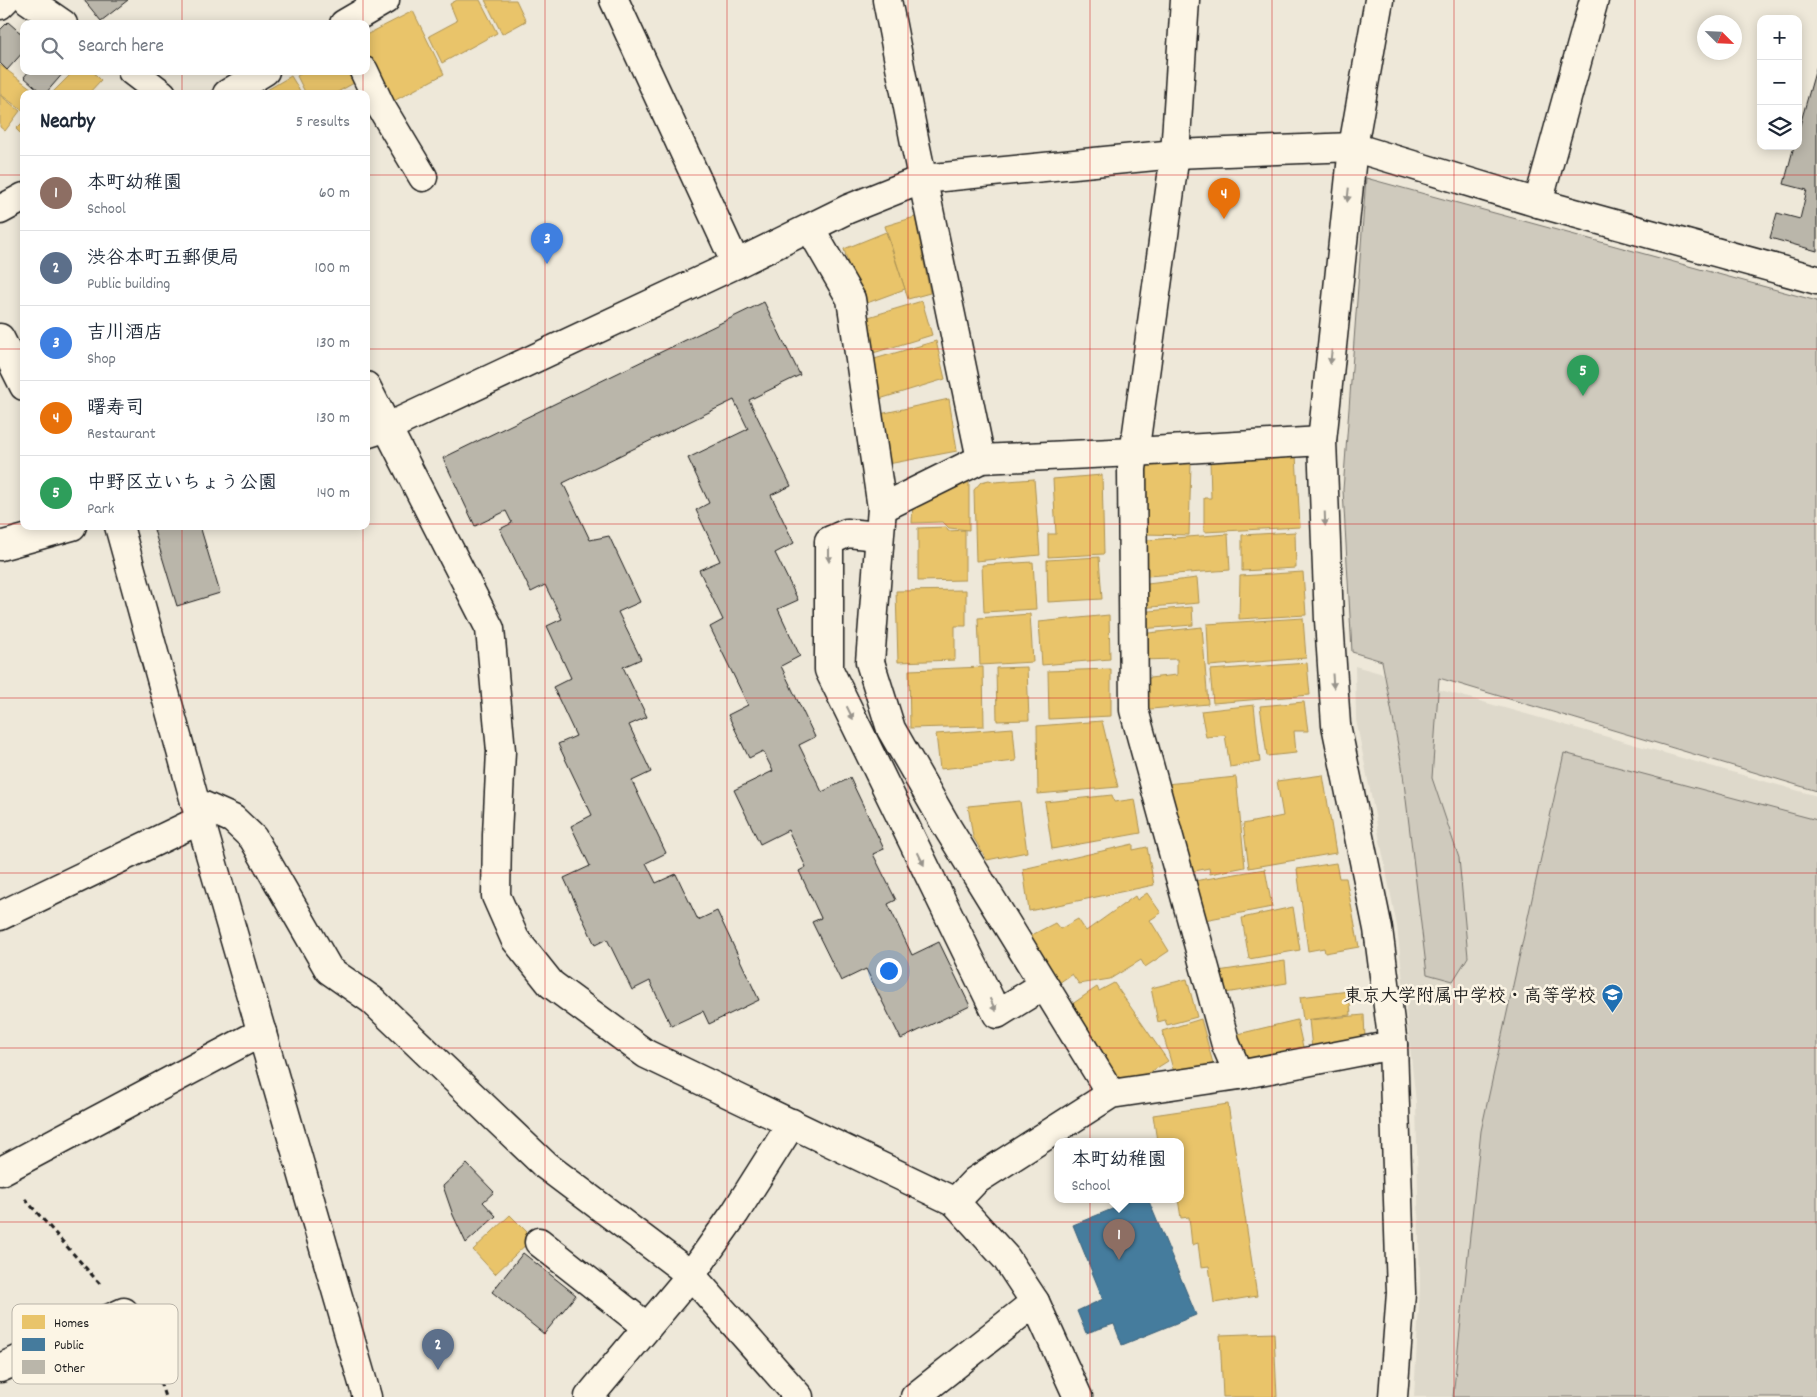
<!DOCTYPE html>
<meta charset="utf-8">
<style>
body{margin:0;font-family:Dekko,"Klee One",sans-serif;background:#f2f2f3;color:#1f2937}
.controls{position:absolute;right:15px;top:15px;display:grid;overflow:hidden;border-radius:10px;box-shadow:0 2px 12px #0003}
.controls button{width:45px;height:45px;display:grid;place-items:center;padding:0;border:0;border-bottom:1px solid #e0e1e3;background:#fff;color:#1f2937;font:25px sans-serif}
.compass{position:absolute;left:1697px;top:15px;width:45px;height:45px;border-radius:50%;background:#fff;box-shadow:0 2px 12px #0003;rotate:114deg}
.you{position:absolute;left:888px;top:970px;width:18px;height:18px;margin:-12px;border:4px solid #fff;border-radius:50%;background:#1a73e8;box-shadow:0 0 0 8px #1a73e833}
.badge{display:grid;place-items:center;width:32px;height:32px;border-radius:50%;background:#b45309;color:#fff;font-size:16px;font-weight:700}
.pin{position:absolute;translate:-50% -41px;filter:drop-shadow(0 1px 2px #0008)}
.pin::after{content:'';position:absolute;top:26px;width:18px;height:15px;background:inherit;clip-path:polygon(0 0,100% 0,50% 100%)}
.popup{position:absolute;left:1054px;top:1138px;width:130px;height:65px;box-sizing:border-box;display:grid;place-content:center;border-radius:10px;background:#fff;filter:drop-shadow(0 1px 4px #0005);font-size:16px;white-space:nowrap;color:#747a83}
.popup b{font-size:19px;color:#1f2937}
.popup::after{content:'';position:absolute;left:50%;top:100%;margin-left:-10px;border:10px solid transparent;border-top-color:#fff}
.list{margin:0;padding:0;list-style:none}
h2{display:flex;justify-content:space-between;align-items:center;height:65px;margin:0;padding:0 20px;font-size:21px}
h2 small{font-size:16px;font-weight:400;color:#747a83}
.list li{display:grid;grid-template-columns:32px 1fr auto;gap:15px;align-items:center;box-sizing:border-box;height:75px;padding:0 20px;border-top:1px solid #e0e1e3}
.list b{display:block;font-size:19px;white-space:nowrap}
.list p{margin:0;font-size:16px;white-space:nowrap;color:#747a83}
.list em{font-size:16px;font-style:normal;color:#747a83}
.icon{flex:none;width:28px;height:28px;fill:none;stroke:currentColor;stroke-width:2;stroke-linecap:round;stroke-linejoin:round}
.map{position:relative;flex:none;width:1817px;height:1397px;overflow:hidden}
.search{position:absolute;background:#fff;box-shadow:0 2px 12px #0003;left:20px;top:20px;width:350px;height:55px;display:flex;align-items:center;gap:12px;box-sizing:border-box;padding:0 18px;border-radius:10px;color:#747a83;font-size:19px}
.panel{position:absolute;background:#fff;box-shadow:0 2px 12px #0003;left:20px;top:90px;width:350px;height:440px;border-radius:10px}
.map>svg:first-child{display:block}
.built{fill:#ded9cb}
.green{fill:#cfcabd;stroke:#76736c}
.homes{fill:#e9c46a;stroke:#ac9253}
.public{fill:#457b9d;stroke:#395e76}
.building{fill:#bab6aa;stroke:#1c1c1c}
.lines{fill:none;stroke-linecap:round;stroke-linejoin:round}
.minor-casing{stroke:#1c1c1c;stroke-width:31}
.path{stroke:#1c1c1c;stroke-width:3;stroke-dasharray:5 4;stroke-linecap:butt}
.minor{stroke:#fcf5e5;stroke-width:28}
.oneway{fill:#97938b}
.grid{fill:none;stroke:#d62828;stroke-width:1;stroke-opacity:0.55}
.labels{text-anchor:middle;stroke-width:5;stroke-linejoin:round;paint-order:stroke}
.poi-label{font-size:18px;font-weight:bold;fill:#1c1c1c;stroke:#fcf5e5;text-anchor:end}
.key{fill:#fcf5e5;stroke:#b9b4a9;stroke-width:1}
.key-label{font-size:14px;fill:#1c1c1c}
</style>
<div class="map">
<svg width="1817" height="1397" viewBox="0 0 1817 1397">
<rect width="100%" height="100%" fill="#eee8d9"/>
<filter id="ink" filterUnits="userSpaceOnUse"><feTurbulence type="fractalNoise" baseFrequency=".02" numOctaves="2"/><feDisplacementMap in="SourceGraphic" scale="10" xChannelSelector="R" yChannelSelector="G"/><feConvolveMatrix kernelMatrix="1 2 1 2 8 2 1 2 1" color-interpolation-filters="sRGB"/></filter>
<g filter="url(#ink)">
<path class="built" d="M1355 666 1817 796V1397H1414L1420 1286 1416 1103 1397 926 1356 720Z"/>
<g class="green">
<path d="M1366 178 1817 301V791L1439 678 1432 778 1459 858 1468 957 1453 981 1427 974 1402 766 1382 661 1352 652 1343 490Z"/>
<path d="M1564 753 1817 820V1397H1453L1481 1131Z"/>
</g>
<g class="homes">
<path d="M457 0H480L497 33 442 63 429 36 457 21 450 4Z"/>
<path d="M485 0H516L526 21 502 34Z"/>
<path d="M413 11 444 74 390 103 366 58V35Z"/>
<path d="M0 65 36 92 35 94H24L23 111 0 94Z"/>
<path d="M74 71H92L101 80 88 94H51Z"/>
<path d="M306 71H346L354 83 334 94H306L297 76Z"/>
<path d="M291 76 302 94H260Z"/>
<path d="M0 95 20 111 5 131 0 127Z"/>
<path d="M24 121V137L16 129Z"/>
<path d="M915 217 930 293 908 299 885 226Z"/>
<path d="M886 232 905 289 867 303 861 287 855 288 844 249Z"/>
<path d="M922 301 932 335 870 354 865 318Z"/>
<path d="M936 341 945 379 873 401 871 360Z"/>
<path d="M949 399 957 451 888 464 880 414Z"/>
<path d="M1296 455 1300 527 1204 532V498H1211L1210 460Z"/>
<path d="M1145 463H1191L1189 535 1143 534Z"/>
<path d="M1102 475 1104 554 1048 557V534H1056L1053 479Z"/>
<path d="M969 479V530L949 528 943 522 912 523 913 500Z"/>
<path d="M1034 479 1040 555 976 561 974 490 981 482 989 480 995 482Z"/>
<path d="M946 527 948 531 965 530V580L918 581V528Z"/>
<path d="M1295 532 1296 568 1242 571V535Z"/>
<path d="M1228 534 1230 570 1147 576V540Z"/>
<path d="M1099 557 1102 599 1048 602 1047 560Z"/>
<path d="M1033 562 1036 609 984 612 982 565Z"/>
<path d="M1303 572 1306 615 1239 619 1240 576Z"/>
<path d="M1197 578 1199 603 1139 608V585Z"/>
<path d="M966 590V626H955V660L898 662 896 591Z"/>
<path d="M1192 607 1193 625 1140 629 1138 612Z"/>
<path d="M1030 614 1033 662 980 665 978 618Z"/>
<path d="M1109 615 1110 659 1042 665 1039 622Z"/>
<path d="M1303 618 1306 658 1209 666 1207 624Z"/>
<path d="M1202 627 1208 704 1140 710V679L1177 675V659L1140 660V634Z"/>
<path d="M1307 663 1310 695 1213 703 1210 670Z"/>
<path d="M983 667 984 726 910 728 909 670Z"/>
<path d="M1027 667 1029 720 997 721 996 668Z"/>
<path d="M1111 669V716L1049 719 1048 671Z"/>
<path d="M1304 702 1308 731H1294L1296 753 1267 756 1260 706Z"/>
<path d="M1254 705 1260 762 1230 767 1225 735 1206 737 1201 711Z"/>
<path d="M1102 721 1118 787 1038 794 1037 726Z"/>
<path d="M1013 728 1016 761 940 769 936 734Z"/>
<path d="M1323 775 1336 853 1249 868 1243 824 1283 816 1277 781Z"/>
<path d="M1236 777 1245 867 1210 874 1209 868 1185 873 1166 784Z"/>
<path d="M1112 795 1114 802 1135 799 1141 833 1052 849 1045 802Z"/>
<path d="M1020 801 1027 852 987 860 973 837 968 806Z"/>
<path d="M1133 844V850L1147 847 1154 885 1029 911 1023 869Z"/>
<path d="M1336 863 1339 878H1346L1359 947 1325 953 1324 948 1308 951 1297 869Z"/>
<path d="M1265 869 1272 907 1194 922V881Z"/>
<path d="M1147 893 1161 913 1150 920 1169 951 1145 967 1141 960 1110 979 1079 984 1072 974 1056 985 1028 937 1055 923 1060 929 1078 919 1086 931 1135 896 1137 900Z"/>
<path d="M1293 907 1300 950 1249 959 1242 918Z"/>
<path d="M1285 961 1287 983 1225 993 1218 971Z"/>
<path d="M1187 979 1197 1017 1167 1025 1165 1020 1158 1022 1151 988Z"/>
<path d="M1114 983 1168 1061 1125 1088 1068 1007 1097 987 1099 991Z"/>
<path d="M1349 991 1351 1015 1303 1020 1300 997Z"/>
<path d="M1364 1015 1365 1038 1312 1049 1309 1020Z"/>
<path d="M1201 1019 1214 1067 1176 1079 1162 1031Z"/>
<path d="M1297 1020 1305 1056 1240 1067 1234 1035Z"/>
<path d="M1228 1104 1257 1296 1214 1303 1209 1266 1201 1267 1198 1243 1192 1245 1189 1217 1181 1218 1178 1199H1180V1141H1157L1153 1115Z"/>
<path d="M510 1215 533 1238 495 1274 473 1250Z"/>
<path d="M1274 1333 1277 1397H1223L1220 1335Z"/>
</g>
<path class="public" d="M1119 1199H1148L1196 1315 1122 1345 1114 1324 1086 1333 1077 1311 1103 1299 1073 1225 1122 1205Z"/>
<g class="building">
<path d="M84 0H128L101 21Z"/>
<path d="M8 22 24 36V51L7 70 0 63V30Z"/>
<path d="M1817 65V251L1770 238 1777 213 1800 219 1807 190 1784 184 1794 146H1798V132Z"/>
<path d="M29 71H65L45 94H43L24 77Z"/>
<path d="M764 302 800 375 749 400 791 486 771 495 794 543 775 553 798 600 778 609 800 656 781 666 815 737 799 745 822 792 850 778 884 849 873 854 896 900 888 904 912 955 939 942 970 1006 901 1039 866 969 841 981 812 922 821 918 799 871 806 867 788 830 760 844 734 790 773 771 763 751 749 758 728 715 748 705 710 627 723 620 699 570 720 561 696 510 709 503 688 458 748 429 734 400 563 483 590 540 609 536 640 602 618 612 641 659 623 667 647 717 629 725 651 772 632 781 666 853 646 863 656 883 676 874 698 920 717 911 759 1000 709 1024 703 1011 671 1026 650 981 632 990 607 939 595 945 564 878 590 866 571 826 592 815 558 744 576 736 553 687 571 678 547 626 562 619 545 585 531 592 500 529 512 523 506 511 475 526 443 458Z"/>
<path d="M168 526H200L220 593 177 606 154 530Z"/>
<path d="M467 1164 494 1192 483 1202 496 1216 466 1243 453 1215 443 1186Z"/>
<path d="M523 1253 576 1295 544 1334 492 1292Z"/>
</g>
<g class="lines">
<defs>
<g id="minor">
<path d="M28 0 63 24"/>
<path d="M614 0 736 264"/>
<path d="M887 0 915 143 981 459 1134 452 1322 441"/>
<path d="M1185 0 1175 154 1132 469 1134 710 1226 1045 1239 1075"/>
<path d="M1379 0 1353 147 1322 441 1329 620 1336 725 1378 929 1393 1045 1401 1293 1393 1397"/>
<path d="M0 5 5 0"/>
<path d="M344 24 385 0"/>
<path d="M132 71 162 94"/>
<path d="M364 71 381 107 423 177"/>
<path d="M227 94 265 71"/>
<path d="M1538 203 1594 0"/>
<path d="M0 210 24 197"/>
<path d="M810 228 851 299 882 508 870 662 891 729 947 827 1111 1094"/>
<path d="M0 338 24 386"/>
<path d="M366 386 490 629 501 751 497 835 496 896 515 939 551 984 646 1054 955 1202 1006 1258 1035 1302 1078 1397"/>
<path d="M366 434 388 427 736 264 848 209 923 179 1175 154 1353 147 1538 203 1817 280"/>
<path d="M882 508 981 459"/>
<path d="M119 526 195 802 367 1397"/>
<path d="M879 536 847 533 829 541V670L997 1014 1044 985"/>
<path d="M0 546 72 526"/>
<path d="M195 802 233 819 253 838 329 970 372 1000 545 1165 691 1275 799 1397"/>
<path d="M0 916 200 820"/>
<path d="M1 1171 262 1032"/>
<path d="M955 1202 975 1181 1111 1094 1239 1075 1393 1045"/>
<path d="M539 1242 647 1327"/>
<path d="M0 1368 124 1312"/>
<path d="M589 1397 691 1275 735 1213 792 1123"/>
<path d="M915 1397 1035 1302"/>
</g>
</defs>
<use href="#minor" class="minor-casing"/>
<g class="path">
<path d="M25 1199 100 1284"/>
<path d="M141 1342 155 1366 165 1397"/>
</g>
<use href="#minor" class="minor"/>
</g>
<defs><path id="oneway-solid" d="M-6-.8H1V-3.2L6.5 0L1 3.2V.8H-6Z" transform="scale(1.25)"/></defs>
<g class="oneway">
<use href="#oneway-solid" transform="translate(1348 195) rotate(96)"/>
<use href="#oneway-solid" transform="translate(1331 357) rotate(96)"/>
<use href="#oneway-solid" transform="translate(1325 519) rotate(88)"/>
<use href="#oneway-solid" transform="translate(829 555) rotate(90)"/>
<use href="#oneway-solid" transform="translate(1333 681) rotate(86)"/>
<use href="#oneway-solid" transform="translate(850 713) rotate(64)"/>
<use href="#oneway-solid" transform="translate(921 859) rotate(64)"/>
<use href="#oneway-solid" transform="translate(993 1005) rotate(64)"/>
</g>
</g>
<path class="grid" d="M182 0V24M363 0V24M545 0V1397M727 0V1397M908 0V1397M1090 0V1397M1272 0V1397M1454 0V1397M1635 0V1397M182 71V94M363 71V94M0 175H24M366 175H1817M0 349H24M366 349H1817M0 524H24M366 524H1817M182 526V1397M363 526V1397M0 698H1817M0 873H1817M0 1048H1817M0 1222H1817"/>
<defs>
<symbol id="school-pin" viewBox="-11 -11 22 30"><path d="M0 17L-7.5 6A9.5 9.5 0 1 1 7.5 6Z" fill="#1f6fb2" stroke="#fcf5e5"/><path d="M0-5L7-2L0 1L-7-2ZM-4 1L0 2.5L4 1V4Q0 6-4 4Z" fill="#fff"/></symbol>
</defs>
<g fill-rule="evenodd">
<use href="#school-pin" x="1600" y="982" width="25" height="34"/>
</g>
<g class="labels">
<g class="poi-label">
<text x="1596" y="1001">東京大学附属中学校・高等学校</text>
</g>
</g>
<rect x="12" y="1304" width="166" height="80" rx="8" class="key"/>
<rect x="22" y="1315" width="23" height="14" fill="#e9c46a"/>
<rect x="22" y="1338" width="23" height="13" fill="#457b9d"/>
<rect x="22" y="1360" width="23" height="14" fill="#bab6aa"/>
<g class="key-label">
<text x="54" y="1327">Homes</text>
<text x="54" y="1349">Public</text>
<text x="54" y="1372">Other</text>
</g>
</svg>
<div class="controls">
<button>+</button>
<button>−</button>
<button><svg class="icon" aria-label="layers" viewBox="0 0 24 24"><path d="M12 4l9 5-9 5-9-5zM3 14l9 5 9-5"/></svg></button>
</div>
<svg class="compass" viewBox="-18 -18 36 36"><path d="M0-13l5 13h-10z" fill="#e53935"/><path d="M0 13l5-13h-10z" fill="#747a83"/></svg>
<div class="you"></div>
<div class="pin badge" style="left:1119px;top:1260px;background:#8d6e63">1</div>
<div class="popup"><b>本町幼稚園</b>School</div>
<div class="pin badge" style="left:438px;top:1370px;background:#5c6f8a">2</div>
<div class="pin badge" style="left:547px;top:264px;background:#3f7fe0">3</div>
<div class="pin badge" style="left:1224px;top:219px;background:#e8710a">4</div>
<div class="pin badge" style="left:1583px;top:396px;background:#2e9e5b">5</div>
<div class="search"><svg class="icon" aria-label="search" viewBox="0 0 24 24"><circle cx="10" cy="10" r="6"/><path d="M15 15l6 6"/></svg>Search here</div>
<section class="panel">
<h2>Nearby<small>5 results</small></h2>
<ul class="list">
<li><span class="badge" style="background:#8d6e63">1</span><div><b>本町幼稚園</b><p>School</p></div><em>60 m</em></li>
<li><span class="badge" style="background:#5c6f8a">2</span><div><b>渋谷本町五郵便局</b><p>Public building</p></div><em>100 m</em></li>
<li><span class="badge" style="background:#3f7fe0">3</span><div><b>吉川酒店</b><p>Shop</p></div><em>130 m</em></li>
<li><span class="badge" style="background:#e8710a">4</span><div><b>曙寿司</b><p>Restaurant</p></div><em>130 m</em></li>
<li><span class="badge" style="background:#2e9e5b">5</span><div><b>中野区立いちょう公園</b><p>Park</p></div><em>140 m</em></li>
</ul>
</section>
</div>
